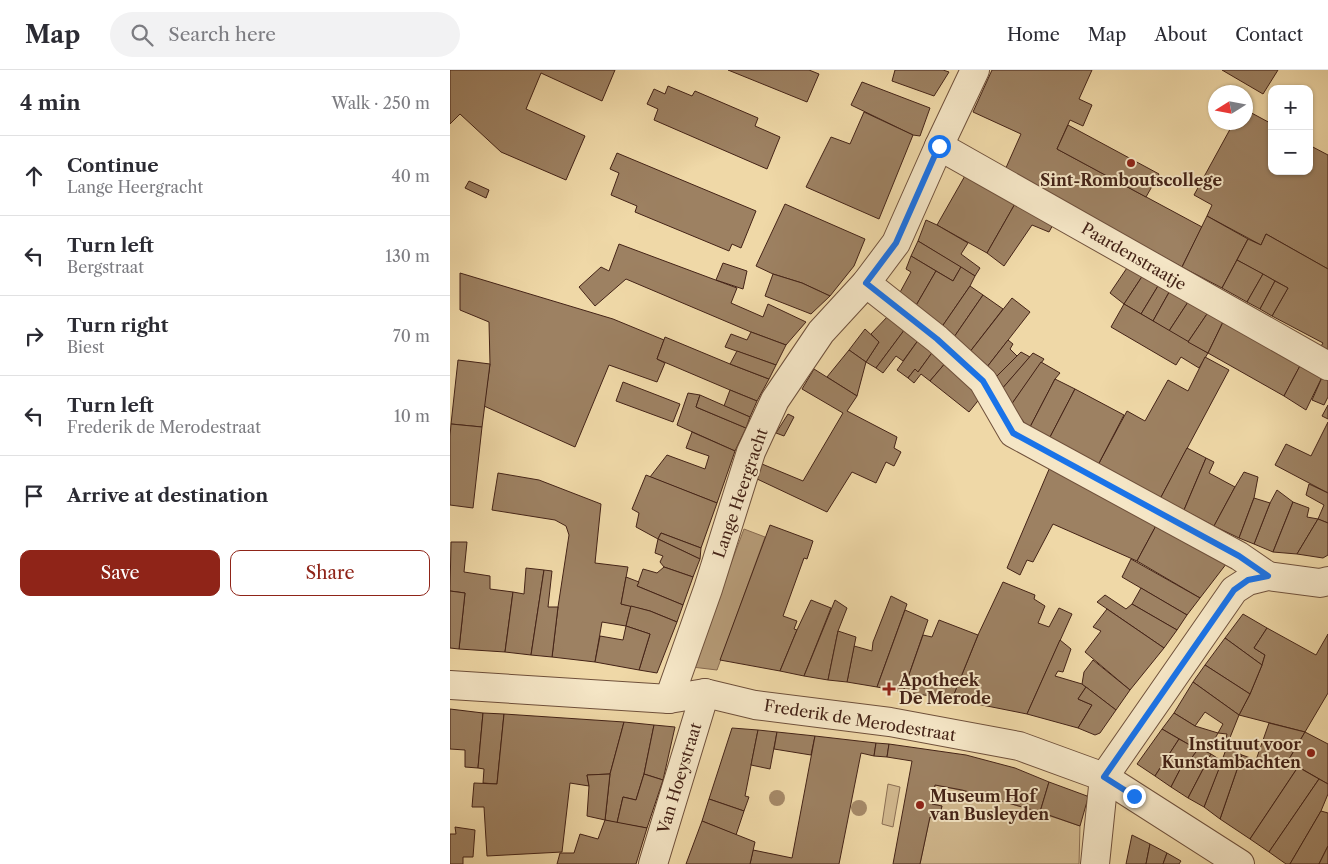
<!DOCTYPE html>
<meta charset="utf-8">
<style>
body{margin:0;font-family:"Libre Caslon Text",serif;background:#f2f2f3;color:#2b2b33}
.controls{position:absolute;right:15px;top:15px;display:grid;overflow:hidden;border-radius:10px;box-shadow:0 1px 4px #0004}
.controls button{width:45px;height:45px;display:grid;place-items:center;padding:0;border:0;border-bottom:1px solid #e1e1e2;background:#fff;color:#2b2b33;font:25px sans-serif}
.compass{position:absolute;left:758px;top:15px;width:45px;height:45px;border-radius:50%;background:#fff;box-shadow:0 1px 4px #0004;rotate:259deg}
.stop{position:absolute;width:15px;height:15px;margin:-11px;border:4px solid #1a73e8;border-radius:50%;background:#fff}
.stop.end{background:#1a73e8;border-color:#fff;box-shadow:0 1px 5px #0008}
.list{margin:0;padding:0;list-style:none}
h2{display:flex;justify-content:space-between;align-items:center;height:65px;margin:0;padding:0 20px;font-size:21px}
h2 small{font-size:16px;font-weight:400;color:#7c7c81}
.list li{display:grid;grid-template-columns:32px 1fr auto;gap:15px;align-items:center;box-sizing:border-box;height:80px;padding:0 20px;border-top:1px solid #e1e1e2}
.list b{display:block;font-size:19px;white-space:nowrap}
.list p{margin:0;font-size:16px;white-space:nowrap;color:#7c7c81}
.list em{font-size:16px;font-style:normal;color:#7c7c81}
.actions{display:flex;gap:10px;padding:15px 20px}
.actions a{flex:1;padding:11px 0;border:1px solid #8f2418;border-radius:10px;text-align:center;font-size:18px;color:#8f2418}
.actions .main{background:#8f2418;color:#fff}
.icon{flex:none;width:28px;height:28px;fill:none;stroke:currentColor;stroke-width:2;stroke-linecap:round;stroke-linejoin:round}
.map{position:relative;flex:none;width:878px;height:794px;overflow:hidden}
header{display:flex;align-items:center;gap:30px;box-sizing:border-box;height:70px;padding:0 25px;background:#fff;border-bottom:1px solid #e1e1e2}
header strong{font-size:24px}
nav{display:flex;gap:28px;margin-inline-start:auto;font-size:18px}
.search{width:350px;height:45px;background:#f2f2f3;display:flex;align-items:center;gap:12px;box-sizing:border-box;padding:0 18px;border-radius:28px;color:#7c7c81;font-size:19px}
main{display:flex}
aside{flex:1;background:#fff}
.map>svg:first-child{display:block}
.green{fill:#d2b98f;stroke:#8b6e53}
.water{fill:#b59a76;stroke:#886a50}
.building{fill:#9d8162;stroke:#442317}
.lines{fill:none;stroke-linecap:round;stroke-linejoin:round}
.minor-casing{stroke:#6f503b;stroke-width:30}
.minor{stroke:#f5e6c6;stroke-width:28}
.tree{fill:#a58968}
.route{stroke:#1a73e8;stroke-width:6}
.poi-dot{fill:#8f2418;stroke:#f5e6c6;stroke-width:2}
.labels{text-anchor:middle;stroke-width:4;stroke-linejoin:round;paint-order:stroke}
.poi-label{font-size:16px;font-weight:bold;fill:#442317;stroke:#f5e6c6;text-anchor:start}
.street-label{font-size:16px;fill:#442317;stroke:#f5e6c6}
</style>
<header>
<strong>Map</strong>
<div class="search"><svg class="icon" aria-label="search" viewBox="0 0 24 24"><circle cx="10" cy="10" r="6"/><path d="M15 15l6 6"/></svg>Search here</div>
<nav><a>Home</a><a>Map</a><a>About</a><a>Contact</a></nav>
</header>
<main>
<aside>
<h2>4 min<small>Walk · 250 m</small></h2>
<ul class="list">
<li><svg class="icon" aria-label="ahead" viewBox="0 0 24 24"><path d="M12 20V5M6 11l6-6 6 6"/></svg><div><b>Continue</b><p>Lange Heergracht</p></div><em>40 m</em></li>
<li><svg class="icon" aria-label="left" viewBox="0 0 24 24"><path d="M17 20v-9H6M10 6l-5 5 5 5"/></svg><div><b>Turn left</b><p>Bergstraat</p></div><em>130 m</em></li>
<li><svg class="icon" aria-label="right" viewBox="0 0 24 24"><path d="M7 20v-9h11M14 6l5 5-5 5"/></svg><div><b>Turn right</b><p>Biest</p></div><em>70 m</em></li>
<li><svg class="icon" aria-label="left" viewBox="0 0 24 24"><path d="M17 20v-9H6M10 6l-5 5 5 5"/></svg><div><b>Turn left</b><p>Frederik de Merodestraat</p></div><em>10 m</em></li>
<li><svg class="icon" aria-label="arrive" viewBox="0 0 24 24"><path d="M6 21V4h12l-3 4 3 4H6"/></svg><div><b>Arrive at destination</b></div></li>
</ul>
<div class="actions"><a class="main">Save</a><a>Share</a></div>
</aside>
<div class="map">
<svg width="878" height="794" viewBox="0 0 878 794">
<rect width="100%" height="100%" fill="#efd8a7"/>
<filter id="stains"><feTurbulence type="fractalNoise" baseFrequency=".004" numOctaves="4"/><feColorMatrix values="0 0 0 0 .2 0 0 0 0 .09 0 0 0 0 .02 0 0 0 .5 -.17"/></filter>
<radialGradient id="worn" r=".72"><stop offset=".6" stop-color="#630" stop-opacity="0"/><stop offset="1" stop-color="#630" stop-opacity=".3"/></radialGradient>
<g class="green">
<path d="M438 714 450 717 443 757 432 754Z"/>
<path d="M485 715C534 724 582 740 630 756L629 794H470L480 747 489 748 492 736 482 734Z"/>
</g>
<path class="water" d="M294 459 315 467 267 600 242 597Z"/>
<g class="building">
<path d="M0 0H165L152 31 91 3 76 39 135 66 116 110 51 82 10 44 0 54Z"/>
<path d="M278 0H359L369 4 357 32Z"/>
<path d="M445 0H493L499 2 484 26 442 11Z"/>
<path d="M542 0H642L629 29 642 35 633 56 620 50 607 79 752 157 732 197 555 100 571 64 523 42Z"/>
<path d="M772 0H828L813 24Z"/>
<path d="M412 12 480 38 470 66 463 65 401 35Z"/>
<path d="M218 16 242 26 245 21 308 48 305 56 330 67 317 99 204 50 208 39 197 34 204 19 215 24Z"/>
<path d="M796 40 822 54V101H859V75L878 85V199L816 164 811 175 757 146 762 135 744 125 784 52H796Z"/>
<path d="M414 42 463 65 429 149 356 117 381 67 400 74Z"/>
<path d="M618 55 709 104 696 127 607 79Z"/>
<path d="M167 83 306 141 291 178 282 174 279 181 185 142 187 136 161 125 169 103 160 99Z"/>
<path d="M516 104 566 132 537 183 487 155Z"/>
<path d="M19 111 39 120 36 128 15 118Z"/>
<path d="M566 132 605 151 599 162 582 155 554 196 537 183Z"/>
<path d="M335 134 415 169 404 196 380 226 352 213 323 204 306 196Z"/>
<path d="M757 146 798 169 772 218 732 197Z"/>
<path d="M476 150 487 155 518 173 511 184 530 198 525 206 468 171Z"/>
<path d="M816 164 878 199V291L866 284 873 273 822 246 838 218 787 190 798 169 811 175Z"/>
<path d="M468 171 511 197 503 211 461 186Z"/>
<path d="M169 174 287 218 281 233 313 247 318 234 356 252 336 275 301 262 176 209 145 236 129 217 151 197 159 201Z"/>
<path d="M461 186 486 201 464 239 448 226 461 202 456 199Z"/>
<path d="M787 190 813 204 797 232 772 218Z"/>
<path d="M681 192 695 202 674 234 660 223Z"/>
<path d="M273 193 297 201 293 219 266 210Z"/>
<path d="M511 197 525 206 520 216 489 261 464 239 486 201 503 211Z"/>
<path d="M695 202 711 211 691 244 674 234Z"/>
<path d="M10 203 163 249 214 270 207 289 215 293 207 312 159 295 125 377 34 336 40 294 39 252 10 240Z"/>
<path d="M323 204 352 213 380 226 361 244 315 226Z"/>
<path d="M813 204 825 211 810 239 797 232Z"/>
<path d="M711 211 722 217 703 251 691 244Z"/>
<path d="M825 211 838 218 822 246 810 239Z"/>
<path d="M520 216 533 225 502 270 489 261Z"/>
<path d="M722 217 740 229 719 261 703 251Z"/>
<path d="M533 225 553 239 519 283 502 270Z"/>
<path d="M562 228 580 242 537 297 519 283Z"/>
<path d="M740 229 759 241 738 272 719 261Z"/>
<path d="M674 234 758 283 749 298 731 287 726 295 661 257Z"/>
<path d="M759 241 774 250 758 283 738 272Z"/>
<path d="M438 246 455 259 426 298 416 292 429 272 421 264Z"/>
<path d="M774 250 852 292 834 326 758 283Z"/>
<path d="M415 259 429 272 416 292 399 280Z"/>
<path d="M455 259 469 269 453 291 446 286 433 303 426 298Z"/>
<path d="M301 262 336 275 326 295 275 277 281 264 297 270Z"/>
<path d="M215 267 280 294 319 309 307 331 280 320 207 289Z"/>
<path d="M469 269 484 280 468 302 465 299 458 308 447 300Z"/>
<path d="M558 270 563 274 560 279 567 286 544 309 537 297Z"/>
<path d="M399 280 416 292 407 326 377 307Z"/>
<path d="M484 280 497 291 480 311 471 304 464 313 458 308 465 299 468 302Z"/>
<path d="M287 281 326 295 319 309 280 294Z"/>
<path d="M571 282 580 287 551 320 544 309Z"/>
<path d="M583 283 594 289 561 335 551 320Z"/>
<path d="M755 287 779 300 710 429 648 395 677 341 695 351 718 310 738 321Z"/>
<path d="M8 290 40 294 32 357 1 354Z"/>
<path d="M497 291 535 322 519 342 480 311Z"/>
<path d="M591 292 610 303 605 309 579 359 561 335Z"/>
<path d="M852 292 874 303 856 340 834 326Z"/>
<path d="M364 299 407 326 397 341 447 367 444 378 451 382 444 396 436 392 426 413 402 402 377 442 305 408 312 394 353 411 393 343 352 319Z"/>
<path d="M874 303 878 305V327L874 335 862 330Z"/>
<path d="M605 309 625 319 599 369 579 359Z"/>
<path d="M173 312 230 334 223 352 166 331Z"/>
<path d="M625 319 674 345 648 395 599 369Z"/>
<path d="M280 320 307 331 300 347 274 336Z"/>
<path d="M238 323 250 325 246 337 296 358 285 381 227 355Z"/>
<path d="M250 325 300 347 296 358 246 337Z"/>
<path d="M878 335V349L872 346Z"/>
<path d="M338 344 344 347 334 366 326 363Z"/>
<path d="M878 352V423L825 395 836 374 861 386Z"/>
<path d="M1 354 32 357 23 438 0 435V366Z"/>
<path d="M242 362 285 381 267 433 200 407 217 385 255 399 259 386 236 378Z"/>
<path d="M737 378 756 388 734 440 710 429Z"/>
<path d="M756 388 764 392 759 403 785 417 764 456 734 440Z"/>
<path d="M600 397 708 452 687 491 603 454 583 492 577 490 570 505 557 498Z"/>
<path d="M794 402 808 407 804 428 789 468 764 456 785 417Z"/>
<path d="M48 403 89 410 151 434 145 493 178 497 171 534 181 536 176 556 152 552 145 592 102 587 108 537 119 465 116 456 105 450 42 440Z"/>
<path d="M196 405 267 433 251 478 211 463 208 469 186 457 189 443 182 439Z"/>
<path d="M859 414 878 423V453L868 449 874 435 856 425Z"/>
<path d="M827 420 843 432 823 482 804 474 820 433Z"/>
<path d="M804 428 820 433 804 474 789 468Z"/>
<path d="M843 432 859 438 857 447 868 449 847 484 823 482Z"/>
<path d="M868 449 878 453V485L873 488 847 484Z"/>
<path d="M708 452 780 489 750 528 687 491Z"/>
<path d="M320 455 363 471 357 489 354 488 333 546 347 551 344 559 347 560 330 601 270 590Z"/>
<path d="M211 463 251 478 250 489 208 469Z"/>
<path d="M208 469 250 489 243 507 214 497 210 492 213 486 205 483Z"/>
<path d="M1 472H17L14 502 40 506V519L63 522 55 582 9 579 15 523 0 521Z"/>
<path d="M681 489 750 528 737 545 672 507Z"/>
<path d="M214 497 243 507 233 535 187 516 193 499 207 503Z"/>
<path d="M76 498 94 500 81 585 55 582 63 522 74 524Z"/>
<path d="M94 500 102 501 98 537H108L102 587 81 585Z"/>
<path d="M176 507 189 512 187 516 233 535 227 552 200 541 171 534Z"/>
<path d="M553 512 585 525 584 529 595 536 588 553 599 557 609 538 622 544 577 644 502 629 528 565Z"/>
<path d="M691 518 737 545 727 560 682 534Z"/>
<path d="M0 521 15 523 9 579 0 578Z"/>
<path d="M655 525 676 539 682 534 727 560 714 578 647 532Z"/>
<path d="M441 526 457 534 427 617 397 612 404 576 422 581 423 572Z"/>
<path d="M361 530 381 538 354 606 330 601 347 560Z"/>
<path d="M385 530 397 538 388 561 378 610 354 606Z"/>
<path d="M181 536 200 541 227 552 207 603 189 600 200 564 176 556Z"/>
<path d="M657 539 714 578 680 620 635 582 651 561 643 557Z"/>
<path d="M455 540 478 550 453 622 427 617Z"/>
<path d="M793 544 817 558 804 578 815 585 812 595 775 568Z"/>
<path d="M489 550 528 565 502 629 453 622 473 565 482 567Z"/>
<path d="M176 556 200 564 189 600 145 592 150 566 173 570Z"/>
<path d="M817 558 866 585 878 564V623L855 662 789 645 800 624 812 595 815 585 804 578Z"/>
<path d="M388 561 406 567 397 612 378 610Z"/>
<path d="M775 568 812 595 800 624 755 595Z"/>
<path d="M610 570 621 579 613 602 608 601 605 606 632 614 636 617 628 629 642 635 628 658 577 644Z"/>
<path d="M643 590 680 620 666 640 632 614 634 602Z"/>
<path d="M755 595 800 624 789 645 743 612Z"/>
<path d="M743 612 789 645 779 670 776 668 777 664 768 663 773 654 755 642 745 656 724 643Z"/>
<path d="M636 617 666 640 650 663 645 665 628 658 642 635 628 629Z"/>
<path d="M0 639 33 643 28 698 15 697V680L0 679Z"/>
<path d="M33 643 54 644 47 714 33 713 34 699 28 698Z"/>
<path d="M724 643 745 656 768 663 760 678 756 677 749 672 745 678 712 659Z"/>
<path d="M54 644 174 652 160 704 137 705 139 716 120 713 112 782 37 786 34 737H22L24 713 47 714Z"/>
<path d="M174 652 204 655 194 704 186 730 173 727 167 753 155 750 160 704Z"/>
<path d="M819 653 855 662 838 691 848 697 800 769 770 749 792 685 806 690Z"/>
<path d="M204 655 225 657 213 710 194 704Z"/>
<path d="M282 658 308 660 295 726 299 727 294 741 259 729Z"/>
<path d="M712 659 729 669 705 706 687 694Z"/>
<path d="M308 660 327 662 320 699 301 695Z"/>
<path d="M327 662 365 666 361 685 324 679Z"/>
<path d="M855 662 878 674V714L838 691Z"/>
<path d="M365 666 426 673 424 686 411 683 389 794H300L303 780 342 788Z"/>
<path d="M729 669 745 678 749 672 756 677 754 679 749 678 740 690 736 688 721 717 705 706Z"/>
<path d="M426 673 439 674 437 687 424 686Z"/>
<path d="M439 674 516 685 565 698 599 712 590 742 512 720 485 715 482 734 492 736 489 748 480 747 470 794H443L462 691 437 687Z"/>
<path d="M777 677 792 685 770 749 754 737Z"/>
<path d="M749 678 761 684 738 728 721 717 736 688 740 690Z"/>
<path d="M761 684 772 691 754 737 738 728Z"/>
<path d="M848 697 869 709 819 782 800 769Z"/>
<path d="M160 704 155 750 137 746 139 716 137 705Z"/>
<path d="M194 704 213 710 197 758 167 753 173 727 186 730Z"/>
<path d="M869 709 878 714V724L871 741 840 794H836L819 782Z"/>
<path d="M599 712 637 726 638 728 630 756 590 742Z"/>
<path d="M259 729 294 741 286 765 252 751Z"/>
<path d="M871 741 878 743V776L869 794H840Z"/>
<path d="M155 750 197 758 186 794H107L110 783H124L130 764 148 769Z"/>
<path d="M252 751 305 772 300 794H236Z"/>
<path d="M5 757 25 760 23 787H13V794H0V764H6Z"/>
<path d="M682 765 700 774 696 794H676Z"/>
<path d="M700 774 717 783 713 794H696Z"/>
<path d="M878 776V794H869Z"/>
<path d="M717 783 731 791 729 794H713Z"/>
</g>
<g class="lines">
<defs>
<g id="minor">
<path d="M489 76 878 296"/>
<path d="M416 213 487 269 533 311 563 363 789 486 818 506"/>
<path d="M0 615 219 629 255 623 305 635 440 652 569 676 654 707 790 794"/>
<path d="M219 629 258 519 301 382 325 330 371 262 416 213 446 173 489 76 525 0"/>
<path d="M203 794 255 623"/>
<path d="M645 794 654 707 784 520 798 511 818 506 870 513 878 511"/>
</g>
</defs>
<use href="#minor" class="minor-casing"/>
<use href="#minor" class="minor"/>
</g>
<g class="tree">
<circle cx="327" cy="728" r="8"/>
<circle cx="409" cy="738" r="8"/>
</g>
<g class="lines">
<path class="route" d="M489 76 446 173 416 213 487 269 533 311 563 363 789 486 818 506 798 510 784 520 654 707 684 726"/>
</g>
<g class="poi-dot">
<circle cx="681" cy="93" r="5"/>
<path d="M436.5 611.5h5v5h5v5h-5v5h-5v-5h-5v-5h5z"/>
<circle cx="861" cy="683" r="5"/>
<circle cx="470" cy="735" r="5"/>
</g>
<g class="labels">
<g class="poi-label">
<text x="681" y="116" text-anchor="middle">Sint-Romboutscollege</text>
<text x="449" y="616">Apotheek<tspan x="449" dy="18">De Merode</tspan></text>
<text x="851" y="680" text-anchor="end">Instituut voor<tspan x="851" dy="18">Kunstambachten</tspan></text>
<text x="480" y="732">Museum Hof<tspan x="480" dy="18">van Busleyden</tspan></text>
</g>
<g class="street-label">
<text transform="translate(684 186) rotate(30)" y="6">Paardenstraatje</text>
<text transform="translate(290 423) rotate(-71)" y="6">Lange Heergracht</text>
<text transform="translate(410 650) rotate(9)" y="6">Frederik de Merodestraat</text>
<text transform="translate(229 708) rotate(-73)" y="6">Van Hoeystraat</text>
</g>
</g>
<rect width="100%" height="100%" filter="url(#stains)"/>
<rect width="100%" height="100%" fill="url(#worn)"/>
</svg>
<div class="controls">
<button>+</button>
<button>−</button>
</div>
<svg class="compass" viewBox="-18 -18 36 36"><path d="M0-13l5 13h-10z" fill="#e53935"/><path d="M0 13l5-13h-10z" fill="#7c7c81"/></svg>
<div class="stop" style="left:489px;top:76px"></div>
<div class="stop end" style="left:684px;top:726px"></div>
</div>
</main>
